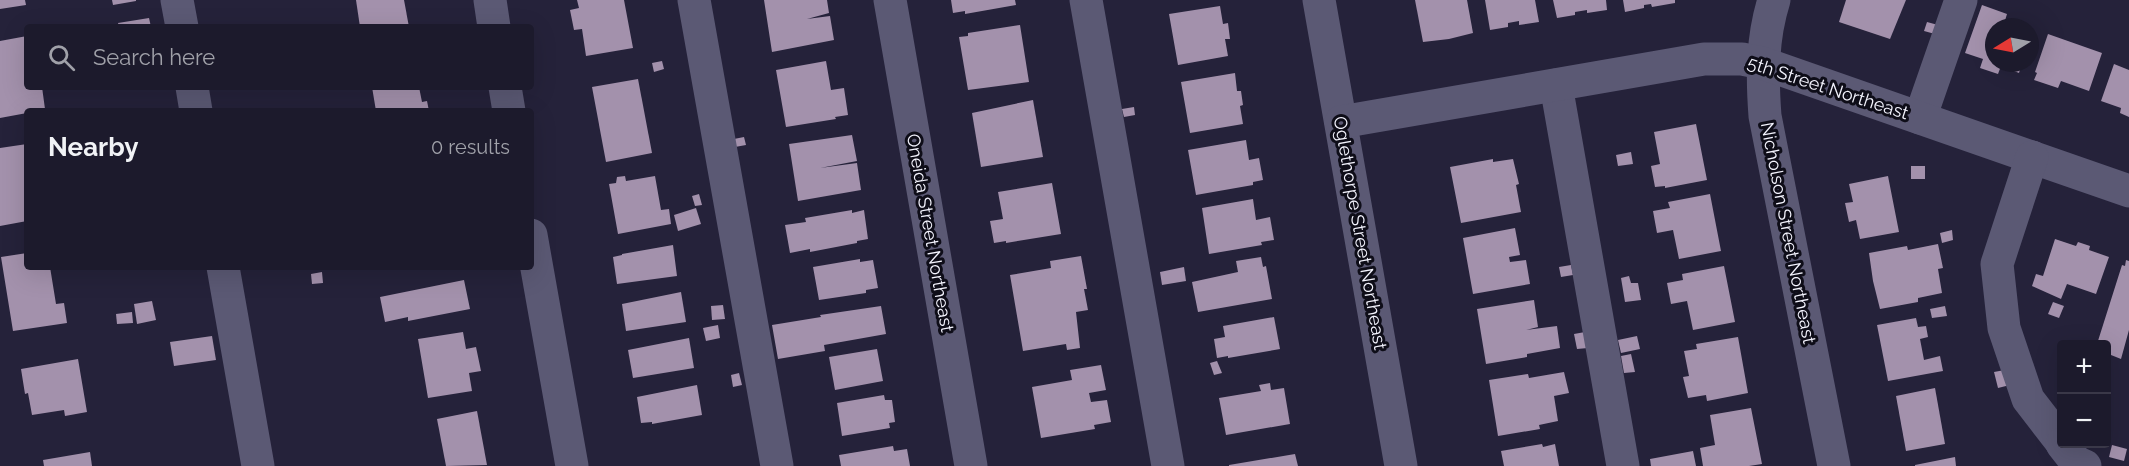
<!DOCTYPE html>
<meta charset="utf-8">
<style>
body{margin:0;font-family:Raleway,sans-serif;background:#292738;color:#f1f3f6}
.controls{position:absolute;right:18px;bottom:18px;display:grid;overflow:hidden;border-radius:6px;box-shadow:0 6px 24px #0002}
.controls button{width:54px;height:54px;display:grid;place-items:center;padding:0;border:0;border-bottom:2px solid #3a3848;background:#1c1a2c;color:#f1f3f6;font:30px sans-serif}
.compass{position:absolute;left:1985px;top:18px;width:54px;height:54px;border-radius:50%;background:#1c1a2c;box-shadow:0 6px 24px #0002;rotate:260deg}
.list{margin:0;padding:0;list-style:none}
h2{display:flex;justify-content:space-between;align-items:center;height:78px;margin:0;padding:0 24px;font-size:26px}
h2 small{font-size:20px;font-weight:400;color:#a0a1a9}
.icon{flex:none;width:33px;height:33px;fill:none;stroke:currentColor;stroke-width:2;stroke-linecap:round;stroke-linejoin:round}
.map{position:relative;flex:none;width:2129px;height:466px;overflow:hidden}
.search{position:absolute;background:#1c1a2c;box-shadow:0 6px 24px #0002;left:24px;top:24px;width:510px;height:66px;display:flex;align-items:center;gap:15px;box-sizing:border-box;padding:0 21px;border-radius:6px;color:#a0a1a9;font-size:22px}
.panel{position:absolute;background:#1c1a2c;box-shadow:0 6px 24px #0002;left:24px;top:108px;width:510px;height:162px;border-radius:6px}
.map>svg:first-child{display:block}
.building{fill:#a391ac}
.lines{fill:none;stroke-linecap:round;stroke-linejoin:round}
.minor{stroke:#5b5974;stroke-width:33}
.labels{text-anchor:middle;stroke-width:6;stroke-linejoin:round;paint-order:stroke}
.street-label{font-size:18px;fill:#f4f4fe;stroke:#0e0d18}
</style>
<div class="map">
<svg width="2129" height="466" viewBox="0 0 2129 466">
<rect width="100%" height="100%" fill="#25223a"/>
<g class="building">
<path d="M0 0H25L26 5 0 9Z"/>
<path d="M112 0H136V1L113 5Z"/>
<path d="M356 0H404L409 27H360Z"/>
<path d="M577 0H624L633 48 586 56 582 29 574 30 570 10 579 8Z"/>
<path d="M764 0H827L829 13 807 19 830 16 834 40 772 52Z"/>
<path d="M951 0H1015L1016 5 965 14V11L953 13Z"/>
<path d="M1415 0H1467L1473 33 1449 39 1423 42Z"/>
<path d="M1485 0H1535L1539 22 1519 25V21L1508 23V27L1490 30Z"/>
<path d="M1553 0H1606L1607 10 1587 13V10L1575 12V15L1557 18Z"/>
<path d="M1623 0H1675V3L1652 7 1651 4 1644 5V8L1625 12Z"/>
<path d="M1846 0H1906L1890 39 1839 22Z"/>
<path d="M1982 5 2007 14 2003 27H1994V63H2022L2019 73 2001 66 1998 74 1980 68 1983 59 1965 53Z"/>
<path d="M1220 6 1223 24 1228 23 1230 39H1225L1228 56 1178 65 1169 14Z"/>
<path d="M149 18 151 27H119L118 23Z"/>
<path d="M1927 22 1938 25 1935 34 1924 31Z"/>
<path d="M1020 25 1029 82 968 90 959 37 968 36V33Z"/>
<path d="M2048 34 2102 53 2089 91 2061 81 2058 88 2034 80 2037 73 2035 72Z"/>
<path d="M27 36V87H42L45 109 27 111V113L0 118V41Z"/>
<path d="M662 61 664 69 654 72 652 63Z"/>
<path d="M826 61 831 90 844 88 848 115 835 117 836 119 786 127 776 70Z"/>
<path d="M2114 64 2129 70V117L2120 113 2121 108 2101 101Z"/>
<path d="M1235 73 1237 91H1241L1243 105 1240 106 1243 124 1190 133 1181 82Z"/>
<path d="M638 79 652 153 606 162 592 87Z"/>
<path d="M372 87H419L422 102 427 101 429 111H376Z"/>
<path d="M1033 100 1043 157 981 167 972 113Z"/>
<path d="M1134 107 1135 115 1124 117 1122 109Z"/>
<path d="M1696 124 1707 180 1665 188V186L1655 187 1651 166 1660 164 1654 132Z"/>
<path d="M852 135 857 161 820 168 857 163 861 190 798 201 789 144Z"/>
<path d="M744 137 746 145 735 147 734 139Z"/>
<path d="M1246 140 1249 160 1259 158 1263 180 1253 182V185L1196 195 1188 150Z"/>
<path d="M27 144V221L0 226V148Z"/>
<path d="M1631 152 1633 164 1618 166 1616 155Z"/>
<path d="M1493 159V162L1513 159 1519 184 1516 185 1521 212 1461 223 1450 167Z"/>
<rect x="1911" y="166" width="14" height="13"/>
<path d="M625 176 626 181 655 176 661 210 669 209 671 224 618 234 609 184 616 183 617 177Z"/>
<path d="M1888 176 1899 232 1860 239 1856 220 1849 222 1845 203 1853 202 1849 184Z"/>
<path d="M1052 183 1061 234 1006 243V241L994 243 990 221 1003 219 998 192Z"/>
<path d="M699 194 702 205 695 206 692 196Z"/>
<path d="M1710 194 1721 251 1679 259 1673 230 1657 233 1653 211 1670 208 1668 202Z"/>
<path d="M1253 199 1256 220 1270 217 1274 240 1261 242 1262 245 1209 254 1202 208Z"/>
<path d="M696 208 701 224 678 231 674 215Z"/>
<path d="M852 210V213L864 210 868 239 857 241V243L810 252V249L790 253 785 225 806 222 805 218Z"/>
<path d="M1515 228 1520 255 1509 257 1510 262 1526 260 1530 284 1473 294 1463 238Z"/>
<path d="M1952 230 1953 240 1942 243 1940 233Z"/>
<path d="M2055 239 2076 246 2078 242 2090 246 2089 250 2109 257 2096 294 2067 284 2061 299 2032 286 2036 274 2043 276Z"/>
<path d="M1938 244 1943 268 1938 269 1942 293 1918 298V302L1880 309 1873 281 1869 253 1907 246 1908 250Z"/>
<path d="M673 245 677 276 617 284 613 257 622 255V254Z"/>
<path d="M27 253V267H50L56 304 64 303 67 323 13 331 1 257Z"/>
<path d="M1081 256 1087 289H1084L1088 310 1076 312 1080 348 1067 350 1066 344 1023 351 1010 275 1051 268 1050 261Z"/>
<path d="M1261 257 1263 267 1266 266 1272 299 1198 312 1192 282 1238 272 1236 261Z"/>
<path d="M860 259V262L873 260 878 288 866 290V293L819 300 813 267Z"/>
<path d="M2126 260 2129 261V330L2121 359 2106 353V344H2097L2122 265 2125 266Z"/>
<path d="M1571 265 1573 275 1561 277 1559 267Z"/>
<path d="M1724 266 1735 322 1693 330 1687 301 1671 304 1667 283 1683 280 1682 274Z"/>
<path d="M1184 267 1186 281 1162 285 1160 272Z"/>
<path d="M322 272 323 283 312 284 311 274Z"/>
<path d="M1629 276 1631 283H1638L1641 300 1625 302 1621 278Z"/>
<path d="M464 280 470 309 408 321V317L385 322 380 297Z"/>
<path d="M681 292 686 322 626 331 622 304Z"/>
<path d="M1534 300 1538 327 1526 330 1557 326 1560 348 1527 354V357L1486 364 1477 309Z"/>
<path d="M152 301 156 320 137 324 134 304Z"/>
<path d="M2053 302 2064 306 2059 318 2048 314Z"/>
<path d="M723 305 725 319 712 320 711 306Z"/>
<path d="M881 306 886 334 824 345 825 351 778 359 772 325 821 317 820 315Z"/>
<path d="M1945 306 1947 316 1932 318 1930 309Z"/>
<path d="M132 312 133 323 117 324 116 314Z"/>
<path d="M1274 317 1280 349 1228 358V356L1217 358 1214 339 1225 337 1223 326Z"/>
<path d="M1916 318 1918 327 1926 326 1928 337 1920 339 1924 360 1940 356 1943 371 1888 381 1877 325Z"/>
<path d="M718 325 720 338 706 341 703 328Z"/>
<path d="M463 332 466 349 476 347 481 371 469 373 472 391 428 398 418 339Z"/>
<path d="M1585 332 1588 348 1577 349 1574 334Z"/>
<path d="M212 336 216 360 174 366 170 342Z"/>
<path d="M1637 336 1640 349 1621 353 1618 340Z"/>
<path d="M1738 337 1748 393 1707 401 1706 395 1688 398 1683 377 1689 376 1684 351 1697 349 1696 344Z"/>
<path d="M689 338 694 368 633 378 628 350Z"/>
<path d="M877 349 883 381 835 390 829 357Z"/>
<path d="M1631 354 1635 372 1624 373 1621 356Z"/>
<path d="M78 359 87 412 65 416 64 410 32 415 28 393 25 394 21 369Z"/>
<path d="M1217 361 1222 373 1214 375 1210 363Z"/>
<path d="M1101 365 1106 390 1089 393 1091 402 1107 400 1111 422 1094 425 1095 429 1041 438 1032 387 1072 380 1070 370Z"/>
<path d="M2010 369 2014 384 1998 388 1994 372Z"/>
<path d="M1564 372 1569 393 1554 396 1558 421 1539 425 1540 429 1498 436 1489 380 1528 374 1529 378Z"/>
<path d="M739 373 742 385 733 387 731 375Z"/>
<path d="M1270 383 1271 390 1284 388 1290 424 1226 435 1219 398 1261 391 1259 385Z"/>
<path d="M697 385 702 415 652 424V422L641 423 637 397Z"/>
<path d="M1935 388 1945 444 1906 451 1896 396Z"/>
<path d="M884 395 885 400H892L895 422 889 423 890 428 842 436 837 403Z"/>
<path d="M1751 408 1762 464 1749 466H1703L1700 448 1715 445 1710 415Z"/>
<path d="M477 411 487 465 446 466 437 419Z"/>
<path d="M1542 444 1543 447 1555 444 1559 466H1504L1501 451Z"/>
<path d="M2112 445 2127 449 2124 461 2109 457Z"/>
<path d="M893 446 894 451 907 449 910 466H841L839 455Z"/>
<path d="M1693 451 1696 466H1651L1650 459Z"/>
<path d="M90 452 92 466H44L43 460Z"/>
<path d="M1295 454 1298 466H1229V465Z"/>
<path d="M1955 457 1956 466H1915V465Z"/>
</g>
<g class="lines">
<g class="minor">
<path d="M177 0 182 27"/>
<path d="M490 0 494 27"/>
<path d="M694 0 777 466"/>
<path d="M890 0 971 466"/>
<path d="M1086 0 1168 466"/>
<path d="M1319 0 1401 466"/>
<path d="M1774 0C1762 38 1762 76 1765 116L1834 466"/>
<path d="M1556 85 1623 466"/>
<path d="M192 87 196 111"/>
<path d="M505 87 509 111"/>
<path d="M1920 118 1961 0"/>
<path d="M1341 122 1704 59H1742L1762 63 2129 191"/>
<path d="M2032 157 1997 264 2004 328 2028 399 2062 443"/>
<path d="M531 235 572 466"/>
<path d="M223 267 258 466"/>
<path d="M2062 444 2076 462 2085 466"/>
</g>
</g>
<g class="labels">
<g class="street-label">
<text transform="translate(1828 88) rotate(18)" y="6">5th Street Northeast</text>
<text transform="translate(930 233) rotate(80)" y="6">Oneida Street Northeast</text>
<text transform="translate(1360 233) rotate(80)" y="6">Oglethorpe Street Northeast</text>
<text transform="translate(1788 233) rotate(79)" y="6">Nicholson Street Northeast</text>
</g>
</g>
</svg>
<div class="controls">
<button>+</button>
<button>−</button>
</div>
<svg class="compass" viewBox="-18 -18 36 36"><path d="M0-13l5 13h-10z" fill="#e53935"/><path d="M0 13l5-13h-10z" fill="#a0a1a9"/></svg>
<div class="search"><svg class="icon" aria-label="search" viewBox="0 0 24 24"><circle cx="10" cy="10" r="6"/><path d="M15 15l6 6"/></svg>Search here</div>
<section class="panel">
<h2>Nearby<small>0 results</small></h2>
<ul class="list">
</ul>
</section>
</div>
